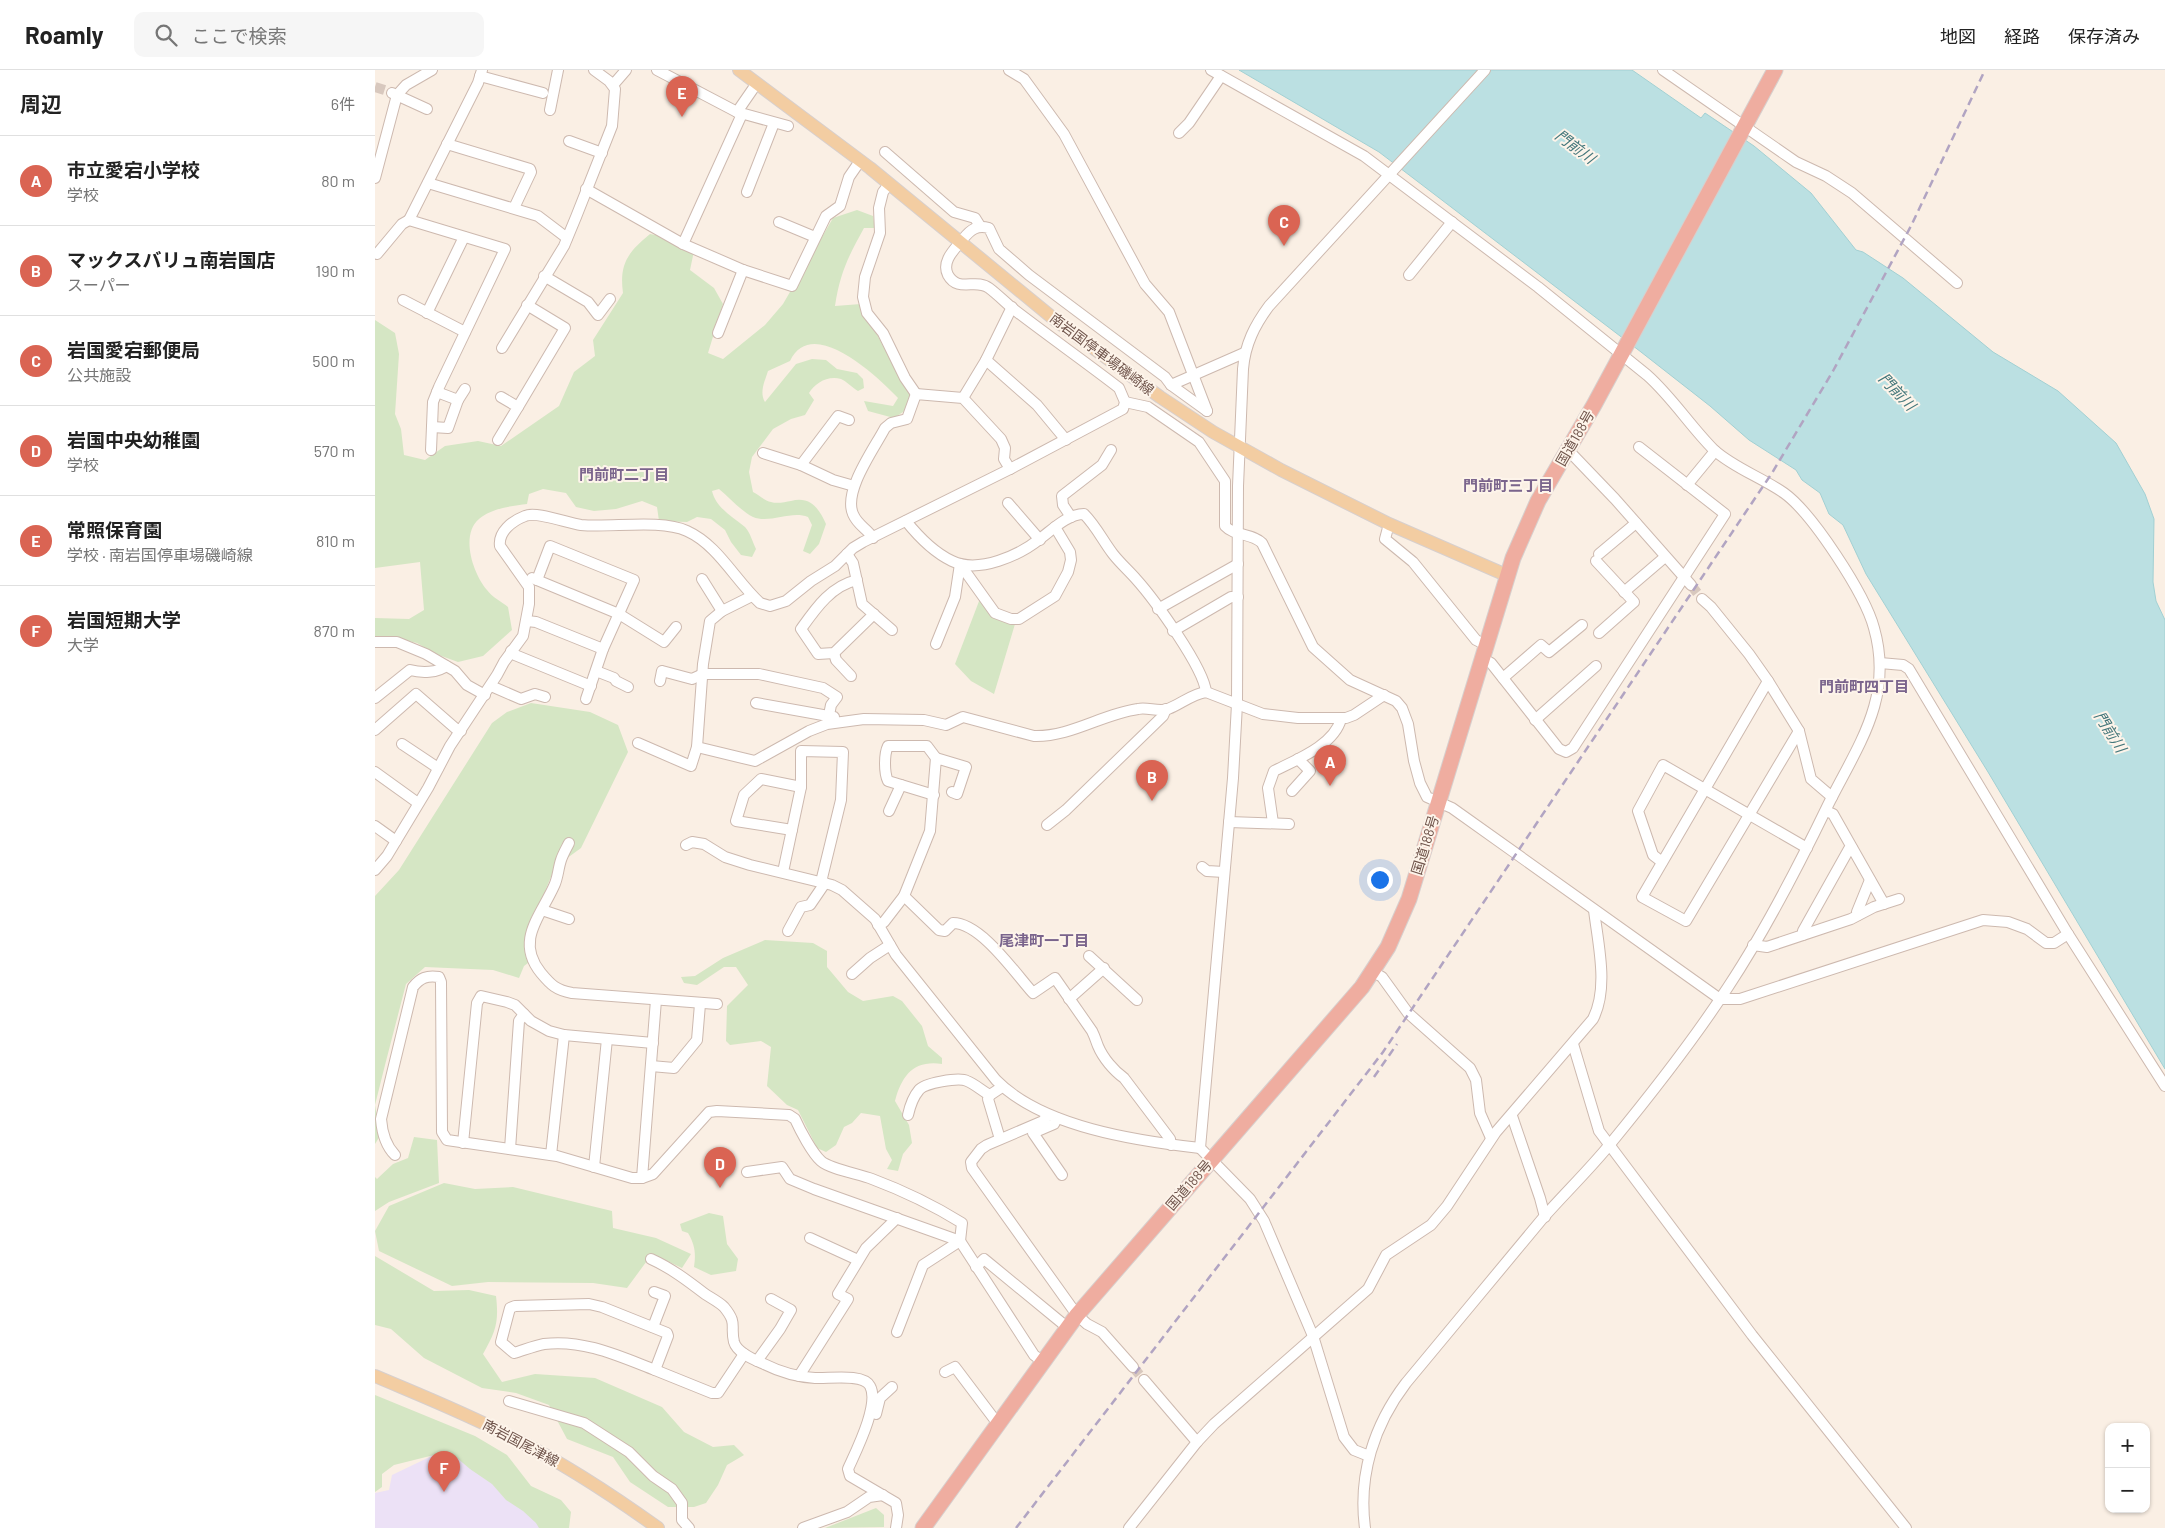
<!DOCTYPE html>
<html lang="ja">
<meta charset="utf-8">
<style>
body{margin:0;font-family:Barlow,"Noto Sans JP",sans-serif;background:#f6f6f6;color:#222}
.controls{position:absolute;right:15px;bottom:15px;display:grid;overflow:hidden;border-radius:10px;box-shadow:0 1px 4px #0004}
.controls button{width:45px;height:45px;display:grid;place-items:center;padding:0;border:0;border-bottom:1px solid #e0e0e0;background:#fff;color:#222;font:25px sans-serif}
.you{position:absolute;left:1004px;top:809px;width:18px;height:18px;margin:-12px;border:4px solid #fff;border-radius:50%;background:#1a73e8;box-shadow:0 0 0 8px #1a73e833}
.badge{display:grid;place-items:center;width:32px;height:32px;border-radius:50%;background:#da6453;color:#fff;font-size:16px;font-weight:700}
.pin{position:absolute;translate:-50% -41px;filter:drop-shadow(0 1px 2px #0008)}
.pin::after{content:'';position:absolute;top:26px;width:18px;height:15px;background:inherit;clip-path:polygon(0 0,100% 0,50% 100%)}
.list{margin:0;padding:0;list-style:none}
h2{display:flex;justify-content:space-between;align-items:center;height:65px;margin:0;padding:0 20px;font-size:21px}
h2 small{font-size:16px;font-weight:400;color:#767676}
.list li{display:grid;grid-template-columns:32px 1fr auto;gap:15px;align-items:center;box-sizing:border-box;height:90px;padding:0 20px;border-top:1px solid #e0e0e0}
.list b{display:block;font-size:19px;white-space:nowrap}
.list p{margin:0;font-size:16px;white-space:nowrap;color:#767676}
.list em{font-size:16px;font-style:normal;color:#767676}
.icon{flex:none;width:28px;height:28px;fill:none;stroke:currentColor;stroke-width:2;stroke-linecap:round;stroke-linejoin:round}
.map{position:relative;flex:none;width:1790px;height:1458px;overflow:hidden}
header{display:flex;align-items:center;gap:30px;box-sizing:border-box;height:70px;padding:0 25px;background:#fff;border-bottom:1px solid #e0e0e0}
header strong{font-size:24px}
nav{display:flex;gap:28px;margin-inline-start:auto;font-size:18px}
.search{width:350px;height:45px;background:#f6f6f6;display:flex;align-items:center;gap:12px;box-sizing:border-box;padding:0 18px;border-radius:10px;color:#767676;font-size:19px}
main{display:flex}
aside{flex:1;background:#fff}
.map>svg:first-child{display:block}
.education{fill:#ece1f6}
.green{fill:#d5e6c4}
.water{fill:#bbe0e2;stroke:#a2d0d3}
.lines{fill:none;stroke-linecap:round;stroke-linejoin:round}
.minor-tunnel{stroke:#d8c8be;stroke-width:10;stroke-dasharray:10 5;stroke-linecap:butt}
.minor-casing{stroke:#cdb9af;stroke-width:12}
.major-casing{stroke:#d7cfcd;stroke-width:14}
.highway-casing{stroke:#d7cfcd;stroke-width:17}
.minor{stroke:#fff;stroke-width:10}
.major{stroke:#f3cda2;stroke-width:12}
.highway{stroke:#efada0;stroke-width:15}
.rail{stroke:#b1a4c2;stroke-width:2.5;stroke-dasharray:8 5;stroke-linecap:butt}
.labels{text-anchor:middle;stroke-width:4;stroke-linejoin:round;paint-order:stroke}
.street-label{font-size:14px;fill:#70554c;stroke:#fdf4ea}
.water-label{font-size:15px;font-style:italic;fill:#44777b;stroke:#fdf4ea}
.neighbourhood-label{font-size:15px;font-weight:bold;fill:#7a648c;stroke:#fdf4ea}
</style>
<header>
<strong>Roamly</strong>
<div class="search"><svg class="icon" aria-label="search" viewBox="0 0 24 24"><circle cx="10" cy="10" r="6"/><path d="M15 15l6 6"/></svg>ここで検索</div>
<nav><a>地図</a><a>経路</a><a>保存済み</a></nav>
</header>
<main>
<aside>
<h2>周辺<small>6件</small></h2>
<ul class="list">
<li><span class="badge">A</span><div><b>市立愛宕小学校</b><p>学校</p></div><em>80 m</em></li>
<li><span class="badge">B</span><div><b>マックスバリュ南岩国店</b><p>スーパー</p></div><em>190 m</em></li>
<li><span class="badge">C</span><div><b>岩国愛宕郵便局</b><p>公共施設</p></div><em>500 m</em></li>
<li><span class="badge">D</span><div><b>岩国中央幼稚園</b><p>学校</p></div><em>570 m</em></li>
<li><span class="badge">E</span><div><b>常照保育園</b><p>学校 · 南岩国停車場磯崎線</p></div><em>810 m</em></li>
<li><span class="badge">F</span><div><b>岩国短期大学</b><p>大学</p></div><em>870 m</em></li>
</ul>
</aside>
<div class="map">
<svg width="1790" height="1458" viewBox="0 0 1790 1458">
<rect width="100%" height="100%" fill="#faefe4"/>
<path class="education" d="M63 1383 91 1390 163 1451 166 1458H0V1423L14 1420 17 1405Z"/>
<g class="green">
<path d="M482 140 498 146 500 158H489C473 187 465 203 460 236L486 234 515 289 535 320V333L531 340 519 348 493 341 489 331 518 336 523 328C503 307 437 244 415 291L393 301C390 311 384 322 390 332L421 294 437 289 451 290 462 299 482 303 488 309 489 318 483 321C478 318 471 311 466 309 453 305 440 313 434 323L439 330 430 345 416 349 398 359 377 387 374 402 378 422C384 425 390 431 396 432 402 434 410 432 416 431 435 426 444 438 451 454L444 474 435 484 428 481 437 455 433 447C416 440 395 454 378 447 366 441 355 428 344 419L337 421C341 438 358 447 370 457 375 462 378 473 381 479L377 487 366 485 356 472 350 460 336 449 322 447 312 452 284 451 282 437 267 431 241 439 219 441 201 437 191 423 168 419 154 424 152 434C137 436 117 438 104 449 85 465 98 504 112 520 117 527 127 532 133 537L137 560 108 586 83 592 61 584 42 573 11 566 0 567V548L34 549 49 540 45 492 0 498V250L20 263 24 284 20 344 26 359 29 385 50 390 70 376 103 371 126 376 184 336 199 302 220 286 218 270 248 223C244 194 253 182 275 164L291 167 319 181 315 200 339 218 348 234 333 283 348 289 390 255 408 234 458 148Z"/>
<path d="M606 526C616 541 622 551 640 554L619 624 596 611 580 594Z"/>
<path d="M156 633 215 642 243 655 253 682 206 778 180 797 152 865 157 890 149 896 144 908 118 900 50 897 31 914 10 995 0 1035 5 1066 0 1074V826L24 800 117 653 132 642Z"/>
<path d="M390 870 438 873 452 881V897L473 922 488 931 518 926 527 931 547 956 553 976 567 988V994C539 990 527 1005 520 1031L534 1055 537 1073 528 1084 523 1101 512 1099 517 1090 511 1079 505 1046 486 1043 477 1053 469 1057 461 1075 451 1082 442 1078 423 1040 412 1035 392 1016 396 977 386 971 355 975 351 971 352 936 373 915 361 897H349L322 915 309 913 306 907 320 906 348 888Z"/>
<path d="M39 1067 62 1070 64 1113 14 1132 0 1141V1107L2 1109 18 1094 33 1088Z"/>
<path d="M69 1113 100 1119 138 1117 237 1141 238 1158 281 1168 316 1184 307 1198 277 1184 252 1218 218 1213 113 1212 77 1216 4 1181 0 1161 14 1136Z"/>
<path d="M334 1143 348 1146 352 1174 363 1189 361 1201 336 1205 319 1197C321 1183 320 1175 313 1163L307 1161 305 1154Z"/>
<path d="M0 1186 59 1221 94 1220 121 1226C124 1252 121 1261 108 1284L127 1312 160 1304 220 1308 287 1337 309 1362 338 1377 359 1375 369 1385 352 1395 343 1415 331 1433 319 1437H293L255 1412 238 1387 192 1369 174 1335 141 1323 107 1318 49 1288 16 1259 0 1255Z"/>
<path d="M0 1325 100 1366 132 1385 156 1416 186 1430 196 1442 194 1458H164L161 1453 148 1441 131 1430 117 1414 95 1399 82 1388 67 1383 19 1395 7 1404V1417L0 1422Z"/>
<path d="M501 1438 509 1445V1457L450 1458Z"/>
</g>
<path class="water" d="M864 0H1257L1326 48 1330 43 1379 76 1436 123 1481 180 1488 182 1528 208 1618 282 1683 321 1741 373 1770 424 1779 449 1778 512 1781 531 1790 550V999L1613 702 1491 504 1468 455 1454 444 1445 423 1427 410 1421 400 1374 370 1335 336 1266 282 1004 82Z"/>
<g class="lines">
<g class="minor-tunnel">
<path d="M0 17 16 22"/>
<path d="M1316 515 1327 529"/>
<path d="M758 1297 769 1310"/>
</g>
<defs>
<g id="minor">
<path d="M282 0 362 42 382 13"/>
<path d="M634 0 649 9 689 64 770 214 794 242 832 341"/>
<path d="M836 0 989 86 1163 217 1272 305C1297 327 1315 356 1339 380 1359 398 1386 407 1409 423 1437 443 1490 524 1499 558 1519 628 1483 675 1453 735 1424 795 1390 861 1353 917 1318 971 1277 1023 1236 1073 1215 1099 1190 1123 1168 1148 1122 1203 1077 1258 1031 1313 999 1355 983 1405 990 1458"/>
<path d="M1288 0 1421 92 1451 106 1477 123 1582 213"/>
<path d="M105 6 168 23"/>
<path d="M238 15 251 0"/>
<path d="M17 23 52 39"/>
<path d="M175 40 183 0"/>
<path d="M362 42 413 56"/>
<path d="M804 63 814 53 846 6"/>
<path d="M194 71 227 83"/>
<path d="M72 74 155 99 156 102 139 138"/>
<path d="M510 82 579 142 600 148 605 156"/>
<path d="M0 108 22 25 31 15 57 0"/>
<path d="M53 113 163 146 192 168"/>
<path d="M514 114 508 122 504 138 505 163 490 207 488 227 492 243 508 263 530 308 541 324"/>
<path d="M211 119 308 174 368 200 417 216 451 146 465 136 474 107 485 91"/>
<path d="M372 122 399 53"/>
<path d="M404 152 440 167"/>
<path d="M308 174 367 44"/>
<path d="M2 184 27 154 34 150"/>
<path d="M1034 205 1077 152"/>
<path d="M169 206 213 232 223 245 235 229"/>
<path d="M28 230 90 262"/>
<path d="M52 243 89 167"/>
<path d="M343 263 368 200"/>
<path d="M127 278 189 176 201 147 237 56 240 19 234 11 219 0"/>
<path d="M611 290 662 335 691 370"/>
<path d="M796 315 869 283"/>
<path d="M62 322 83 330 90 319"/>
<path d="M588 328 611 290 637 237"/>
<path d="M750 332 773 337 824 372 850 411V456C859 466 877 463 887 473L938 577 975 610 1021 631 1027 638 1033 654 1039 691 1045 713 1052 727 1077 738 1345 929H1365L1608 850 1633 852 1652 859 1671 873H1679L1693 864"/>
<path d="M143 337 190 258 152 235"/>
<path d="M57 357 73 358 83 330"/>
<path d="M123 370 143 337 126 327"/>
<path d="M56 380 58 332 64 317 130 179 34 150 103 13 107 0"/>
<path d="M1193 380 1240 429 1316 515"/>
<path d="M388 383 426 395 458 410 479 416"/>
<path d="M426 395 463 346 474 350"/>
<path d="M1312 415 1340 381"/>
<path d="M633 433 665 470"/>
<path d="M696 447 688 435 687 426 727 395 736 380"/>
<path d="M531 451C543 466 560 483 577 491 604 504 645 485 666 468 678 459 693 444 709 444 721 456 728 471 738 484 745 493 754 501 761 509 779 529 829 598 831 622"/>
<path d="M1014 454 1010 469 1038 492 1101 570 1111 575"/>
<path d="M498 468C492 458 483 456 478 444 468 421 499 379 510 358L516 353 532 349 541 324 588 328 626 369 630 378 629 389 635 399"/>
<path d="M472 484 478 493 487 534 517 560"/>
<path d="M1224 484 1261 453"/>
<path d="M1221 491 1259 532 1224 563"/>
<path d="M157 508 244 544 289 572 301 557"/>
<path d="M327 509 347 541"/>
<path d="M162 510 175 476 259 510 228 579 211 629"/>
<path d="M482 510C456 516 441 538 426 559L443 584 459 583 499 544"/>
<path d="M1249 522 1290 487"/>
<path d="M1327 529 1336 537 1374 584 1393 611 1424 661 1436 709 1457 727"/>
<path d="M783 539 863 494"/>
<path d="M152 551 161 552 228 579"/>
<path d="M798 561 856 527H863"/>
<path d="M0 572H22L51 584 80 601 92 615 110 625"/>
<path d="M561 574 580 527 585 494 620 543 636 549H644L680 526 693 502 696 490 695 482 680 457"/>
<path d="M136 581 140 585 216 616"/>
<path d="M459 583 461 590 476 606"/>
<path d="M1107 588 1116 593 1184 679 1191 682 1198 678 1350 444 1264 377"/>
<path d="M1505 593 1528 595 1534 599 1693 864 1790 1016"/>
<path d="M221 601 239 608 241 611 253 617"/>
<path d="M1128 608 1166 575 1174 582 1207 555"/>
<path d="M285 611 287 601 317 609 328 604H384L448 618 462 627 456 635 454 645"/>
<path d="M1393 611 1267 827 1311 851 1424 661"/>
<path d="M116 616 146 629 160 624 170 627"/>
<path d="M0 628 35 600C46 603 63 603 71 596"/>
<path d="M381 633 459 647"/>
<path d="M1160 650 1221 596"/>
<path d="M0 660 41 624 80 658 86 661"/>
<path d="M263 673 316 696 322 677 328 594 335 551 347 541 377 526"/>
<path d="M27 674 63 698"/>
<path d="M322 677 380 691 434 661 452 654 489 649 549 650 571 655 588 647 659 666C696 667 727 644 763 639 772 637 784 642 793 639 806 634 817 624 831 622L888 644 923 648H971L979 645 1009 625"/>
<path d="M0 702 43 733"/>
<path d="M917 721 935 701 923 689"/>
<path d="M559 725 513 711C509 703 509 684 513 676H552L561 688"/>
<path d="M514 741 526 715"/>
<path d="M1451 741 1458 744 1509 834"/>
<path d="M854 752 914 754"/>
<path d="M898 753 893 718 899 701C923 689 959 675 966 649"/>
<path d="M672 755 691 740 788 646 791 639"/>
<path d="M0 756 21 771"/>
<path d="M417 760 361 751 369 725 386 709 426 717"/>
<path d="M194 773C191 779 188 784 186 790 183 799 183 808 179 816 165 847 140 871 166 903 176 915 181 920 197 923L342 934"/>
<path d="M311 775 317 772 329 774 350 787 375 795 457 815 467 820 500 849 521 885 621 1010C667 1057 762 1071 825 1078"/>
<path d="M1287 792 1278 785 1263 741 1288 695 1432 778"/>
<path d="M827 797 832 801 849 802"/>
<path d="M0 800 12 786 53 718 75 676 122 605 129 592 148 566 154 534V517L125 476C123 462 137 451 150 446 161 441 192 453 206 455 236 458 285 449 312 461 343 475 360 510 385 533L395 536 411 531 436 511 460 496 478 478 488 472 635 399 748 339 750 332 744 318C709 291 672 265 637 238 629 231 622 224 614 218 601 208 583 223 573 205 566 191 580 179 588 169 596 159 602 155 614 158L624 179 654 205 790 307 796 315 832 341"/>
<path d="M408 802 426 717V681L468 682 466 730 446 812"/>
<path d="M529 826 564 860 570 861 578 853C606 853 640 903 658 923L680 908 717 961C720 967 721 971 723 976 728 988 739 1001 749 1008L795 1069 796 1075"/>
<path d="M167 840 194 849"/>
<path d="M1483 845 1482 842 1495 810"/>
<path d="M503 855 509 852 529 826 555 761 561 688 591 697 582 724 577 722"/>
<path d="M413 861 426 837 435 835 450 813"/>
<path d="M1428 865V861L1474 779 1477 778"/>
<path d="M1378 875 1392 877 1476 849 1499 837 1524 829"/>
<path d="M714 886 762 930"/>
<path d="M998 902 1007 907 1033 943 1095 998 1101 1010 1105 1043 1116 1068"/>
<path d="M477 904 495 888 515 875"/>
<path d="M694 929 729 898"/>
<path d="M1198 974 1224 1061 1377 1265 1531 1458"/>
<path d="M276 996 299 998 322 970 325 934"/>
<path d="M533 1045C535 1036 538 1027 544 1020 549 1013 584 1007 592 1011 600 1014 607 1021 615 1025"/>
<path d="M673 1045 668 1051 612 1075 606 1079 596 1092 597 1098 702 1245 712 1254 727 1262 758 1297"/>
<path d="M1137 1046 1165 1128 1170 1147"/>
<path d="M682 1048 679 1054 658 1063 687 1105"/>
<path d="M625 1069 613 1029 615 1025 627 1017"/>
<path d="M88 1073 102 933 106 926 132 932 140 935 156 951 174 961 189 965 278 973"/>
<path d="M135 1079 144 951 149 944"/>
<path d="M20 1085C11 1076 7 1062 6 1049L38 917C45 908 52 905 64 907L66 912 67 1062 72 1070 182 1086 257 1108H267L278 1104 334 1042 342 1041 414 1045 420 1049C425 1060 437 1083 446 1091 455 1099 484 1104 497 1109 529 1121 558 1135 587 1153L585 1171 548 1195 522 1262"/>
<path d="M176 1085 189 965"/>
<path d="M219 1097 232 969"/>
<path d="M372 1102 407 1097 415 1109 439 1119 585 1171 659 1285 668 1292"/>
<path d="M267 1108 281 930"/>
<path d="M435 1168 483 1190"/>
<path d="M276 1189C296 1198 313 1211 330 1224 336 1228 344 1232 349 1237 363 1254 355 1255 359 1272 362 1283 380 1290 389 1294 405 1302 423 1307 440 1308 453 1309 488 1303 495 1316 505 1334 481 1381 473 1399L475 1406 521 1433 523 1445 521 1458"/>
<path d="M601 1197 609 1189 693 1258"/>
<path d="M214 1234 227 1237 292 1263 293 1266 280 1300C244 1286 208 1269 169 1274 159 1276 149 1280 139 1283L126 1272 135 1238 140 1236Z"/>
<path d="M278 1257 290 1226 279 1222"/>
<path d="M382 1291 405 1259 416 1240 396 1229"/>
<path d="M280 1300 337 1323H343L369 1284"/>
<path d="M570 1302 580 1297 623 1354"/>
<path d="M424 1306 473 1229 463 1224 491 1178 522 1148"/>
<path d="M769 1310 822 1372"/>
<path d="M134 1331 209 1353 254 1382 278 1406 297 1419 307 1433V1450L314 1458"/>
<path d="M501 1344 505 1328 517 1317"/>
<path d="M994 1386 979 1380 969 1367 938 1266 889 1151 875 1129 825 1078 858 708 862 634 863 416 868 299C870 274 880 255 894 236L1110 0"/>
<path d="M428 1458 472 1442 494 1427 508 1425"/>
<path d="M754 1458 822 1372 839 1354 993 1219 1011 1185 1056 1155 1072 1136 1121 1062 1218 949C1234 918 1223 874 1219 840"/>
</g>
<g id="major">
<path d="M364 0 495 98 679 249 785 327 838 362 906 400 1014 454 1131 505"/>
<path d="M0 1306C47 1326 95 1345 140 1369 190 1394 237 1425 283 1458"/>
</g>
<path id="highway" d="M548 1458 702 1245 987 917 1013 877 1034 829 1138 488 1163 431 1219 335 1400 0"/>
</defs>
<use href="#minor" class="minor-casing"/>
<use href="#major" class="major-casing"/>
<use href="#highway" class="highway-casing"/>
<use href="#minor" class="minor"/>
<use href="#major" class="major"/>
<use href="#highway" class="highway"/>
<g class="rail">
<path d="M999 1007 1022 974"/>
<path d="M641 1458 1008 982 1397 403 1458 301 1536 156 1610 0"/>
</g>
</g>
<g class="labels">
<g class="street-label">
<text transform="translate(727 284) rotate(37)" y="5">南岩国停車場磯崎線</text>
<text transform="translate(1200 368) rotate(-60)" y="5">国道188号</text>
<text transform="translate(1050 775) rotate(-73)" y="5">国道188号</text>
<text transform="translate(814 1115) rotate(-49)" y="5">国道188号</text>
<text transform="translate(146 1373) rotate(28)" y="5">南岩国尾津線</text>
</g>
<g class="water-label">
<text transform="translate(1200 77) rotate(37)" y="5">門前川</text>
<text transform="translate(1522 322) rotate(46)" y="5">門前川</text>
<text transform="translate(1735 662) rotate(58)" y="5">門前川</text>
</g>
<g class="neighbourhood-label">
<text x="249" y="410">門前町二丁目</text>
<text x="1133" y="421">門前町三丁目</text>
<text x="1489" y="622">門前町四丁目</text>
<text x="669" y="876">尾津町一丁目</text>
</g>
</g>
</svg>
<div class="controls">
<button>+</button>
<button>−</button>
</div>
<div class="you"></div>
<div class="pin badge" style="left:955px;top:716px">A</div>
<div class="pin badge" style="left:777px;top:731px">B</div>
<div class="pin badge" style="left:909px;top:176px">C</div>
<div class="pin badge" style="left:345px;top:1118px">D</div>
<div class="pin badge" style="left:307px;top:47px">E</div>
<div class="pin badge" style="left:69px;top:1422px">F</div>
</div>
</main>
